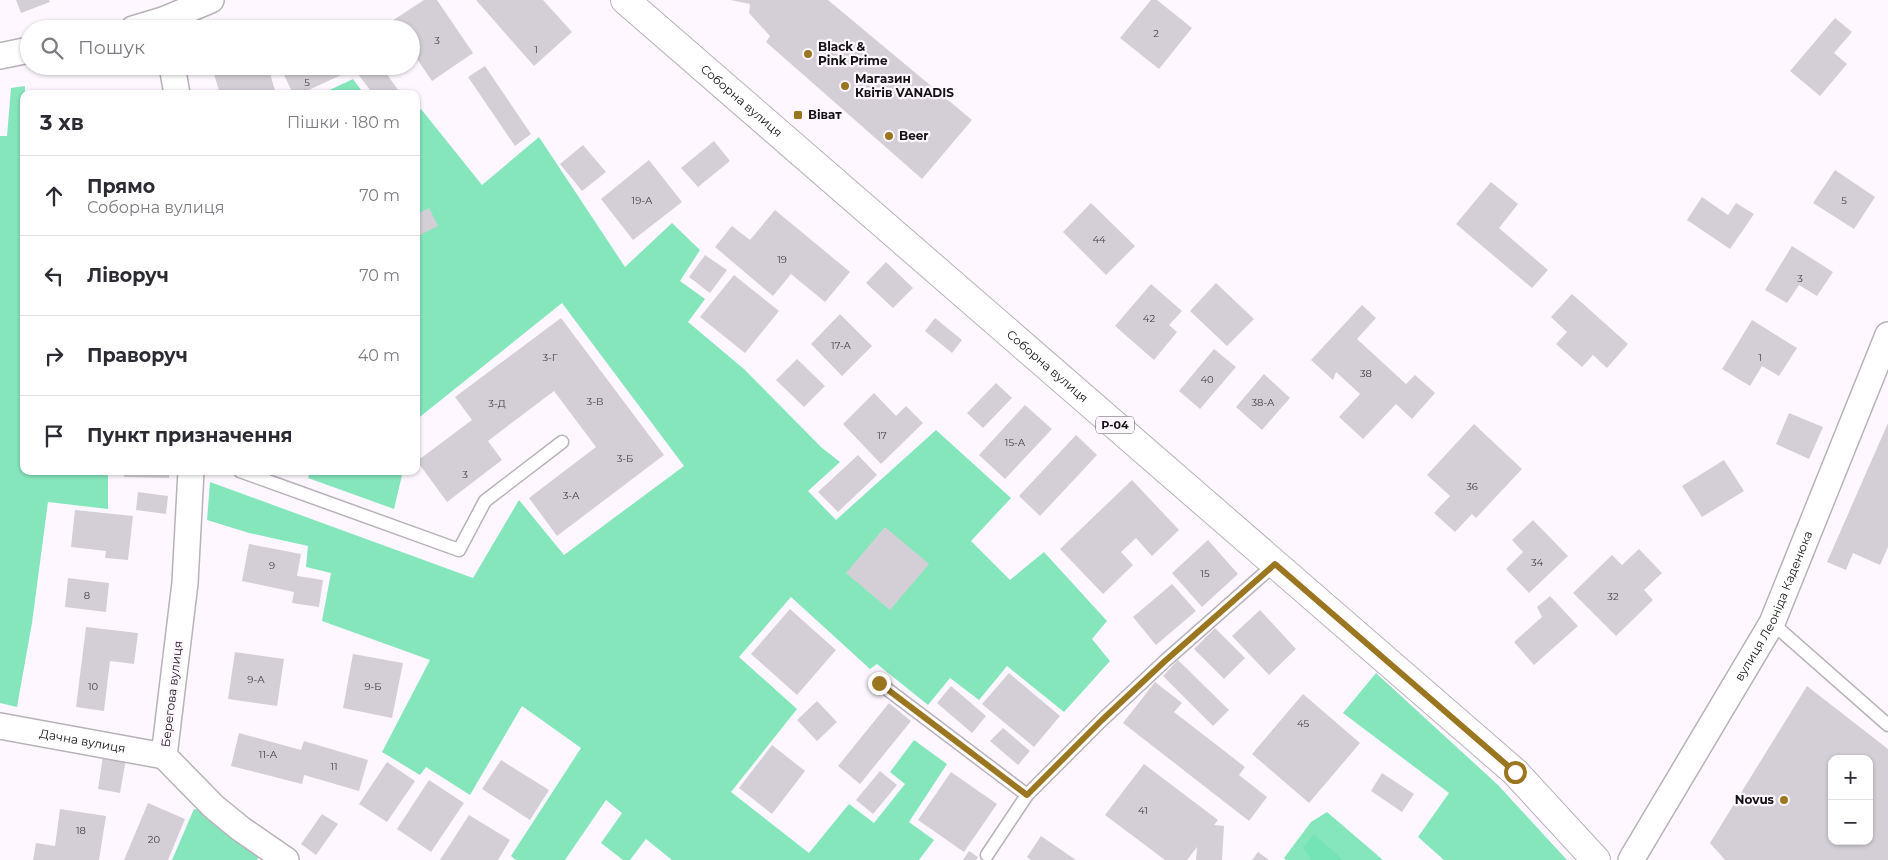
<!DOCTYPE html>
<html lang="uk">
<meta charset="utf-8">
<style>
body{margin:0;font-family:Montserrat,sans-serif;background:#f7f7f7;color:#2b2b33}
.controls{position:absolute;right:15px;bottom:15px;display:grid;overflow:hidden;border-radius:10px;box-shadow:0 1px 4px #0004}
.controls button{width:45px;height:45px;display:grid;place-items:center;padding:0;border:0;border-bottom:1px solid #e1e1e2;background:#fff;color:#2b2b33;font:25px sans-serif}
.stop{position:absolute;width:15px;height:15px;margin:-11px;border:4px solid #9a7621;border-radius:50%;background:#fff}
.stop.end{background:#9a7621;border-color:#fff;box-shadow:0 1px 5px #0008}
.list{margin:0;padding:0;list-style:none}
h2{display:flex;justify-content:space-between;align-items:center;height:65px;margin:0;padding:0 20px;font-size:21px}
h2 small{font-size:16px;font-weight:400;color:#7c7c81}
.list li{display:grid;grid-template-columns:32px 1fr auto;gap:15px;align-items:center;box-sizing:border-box;height:80px;padding:0 20px;border-top:1px solid #e1e1e2}
.list b{display:block;font-size:19px;white-space:nowrap}
.list p{margin:0;font-size:16px;white-space:nowrap;color:#7c7c81}
.list em{font-size:16px;font-style:normal;color:#7c7c81}
.icon{flex:none;width:28px;height:28px;fill:none;stroke:currentColor;stroke-width:2;stroke-linecap:round;stroke-linejoin:round}
.map{position:relative;flex:none;width:1888px;height:860px;overflow:hidden}
.search{position:absolute;background:#fff;box-shadow:0 1px 4px #0004;left:20px;top:20px;width:400px;height:55px;display:flex;align-items:center;gap:12px;box-sizing:border-box;padding:0 18px;border-radius:28px;color:#7c7c81;font-size:19px}
.panel{position:absolute;background:#fff;box-shadow:0 1px 4px #0004;left:20px;top:90px;width:400px;height:385px;border-radius:10px}
.map>svg:first-child{display:block}
.green{fill:#85e6bc}
.forest{fill:#74e4b6}
.building{fill:#d4cfd7;fill-rule:evenodd}
.lines{fill:none;stroke-linecap:round;stroke-linejoin:round}
.service-casing{stroke:#b8b1b9;stroke-width:15}
.minor-casing{stroke:#b8b1b9;stroke-width:28}
.primary-casing{stroke:#b8b1b9;stroke-width:30}
.service{stroke:#fff;stroke-width:12}
.minor{stroke:#fff;stroke-width:25}
.primary{stroke:#fff;stroke-width:28}
.route{stroke:#9a7621;stroke-width:6}
.poi-dot{fill:#9a7621;stroke:#fef7ff;stroke-width:2}
.labels{text-anchor:middle;stroke-width:4.5;stroke-linejoin:round;paint-order:stroke}
.number-label{font-size:10px;fill:#434044}
.shield{fill:#fef7ff;stroke:#5a565a;stroke-width:1}
.shield-label{font-size:11px;font-weight:bold;fill:#131113}
.poi-label{font-size:12px;font-weight:bold;fill:#131113;stroke:#fef7ff;text-anchor:start}
.street-label{font-size:12px;fill:#131113;stroke:#fef7ff}
</style>
<div class="map">
<svg width="1888" height="860" viewBox="0 0 1888 860">
<rect width="100%" height="100%" fill="#fef7ff"/>
<g class="green">
<path d="M353 79 364 94H321Z"/>
<path d="M25 86 24 471H108V509L48 502 32 623 17 707 0 703V136H7L11 88Z"/>
<path d="M421 109 482 185 539 137 625 267 672 223 700 250 680 281 705 299 688 322 744 369 821 447 840 462 808 491 836 520 936 430 1011 498 971 541 1010 580 1044 552 1107 621 1092 639 1110 661 1064 712 1007 666 979 700 950 678 928 705 877 664 870 669 791 597 739 657 797 709 731 792 809 853 849 804 874 823 905 784 890 772 914 740 947 764 909 822 934 840 919 860H672L646 839 630 860H623L601 843 622 813 606 800 565 860H516L511 856 581 748 522 706 470 795 426 767 420 775 382 752 430 660 322 621 331 573 306 567 308 546 249 533 207 520 210 482 473 578 519 500 564 555 684 466 562 303 416 420V113Z"/>
<path d="M310 471H403L394 509 308 478Z"/>
<path d="M1376 673 1498 785 1567 860H1444L1418 837 1449 793 1343 713Z"/>
<path d="M194 809 204 810 261 853 257 860H172Z"/>
<path d="M1327 812 1383 860H1286L1284 858 1311 822Z"/>
</g>
<path class="forest" d="M1314 834 1343 860H1311L1303 848Z"/>
<g class="building">
<path d="M16 0H49L50 2 21 13Z"/>
<path d="M424 0H437L473 53 432 81 411 50V29H397L392 21Z"/>
<path d="M476 0H543L572 32 534 66Z"/>
<path d="M730 0H828L972 120 922 179 766 42 770 36 749 13 750 4Z"/>
<path d="M1151 0H1157L1192 28 1159 69 1120 38Z"/>
<path d="M1835 18 1852 32 1834 53 1847 64 1820 96 1790 71Z"/>
<path d="M214 66H268L276 94H220L212 67Z"/>
<path d="M280 66H350L352 70 300 94H293Z"/>
<path d="M369 66H381L401 94H373L358 74Z"/>
<path d="M485 66 531 134 515 146 468 77Z"/>
<path d="M714 141 730 161 698 187 681 168Z"/>
<path d="M583 145 606 172 582 191 560 164Z"/>
<path d="M649 160 682 202 633 240 601 199Z"/>
<path d="M1835 170 1875 197 1854 229 1813 203Z"/>
<path d="M1491 182 1518 204 1499 228 1548 270 1532 288 1456 224Z"/>
<path d="M1702 197 1728 215 1736 203 1754 214 1730 249 1687 220Z"/>
<path d="M1091 203 1135 246 1106 275 1063 232Z"/>
<path d="M429 208 438 226 420 235 416 228V215Z"/>
<path d="M775 210 850 272 825 302 791 274 773 296 715 247 732 226 750 240Z"/>
<path d="M1792 246 1833 272 1817 296 1799 285 1787 303 1765 290Z"/>
<path d="M705 255 727 270 710 293 689 277Z"/>
<path d="M886 262 913 288 893 308 866 283Z"/>
<path d="M734 275 779 311 745 353 700 317Z"/>
<path d="M1216 283 1254 319 1227 346 1190 311Z"/>
<path d="M1151 284 1182 311 1169 325 1177 332 1154 360 1115 326Z"/>
<path d="M1572 294 1628 344 1607 368 1593 355 1582 367 1556 344 1567 332 1551 317Z"/>
<path d="M1362 305 1376 318 1357 339 1406 384 1415 375 1435 393 1412 419 1396 404 1363 439 1339 417 1360 394 1336 372 1333 380 1311 360Z"/>
<path d="M840 314 872 346 842 376 811 344Z"/>
<path d="M561 318 664 455 557 536 529 498 596 447 554 391 488 441 502 460 447 502 417 461 472 420 455 397Z"/>
<path d="M935 318 962 340 952 353 925 331Z"/>
<path d="M1752 320 1797 348 1779 376 1762 366 1750 386 1722 369Z"/>
<path d="M1214 349 1236 367 1200 409 1179 391Z"/>
<path d="M797 359 825 386 804 407 776 380Z"/>
<path d="M1264 374 1290 398 1262 430 1236 407Z"/>
<path d="M996 383 1012 398 983 428 967 413Z"/>
<path d="M874 393 896 416 906 406 923 423 881 464 843 424Z"/>
<path d="M1025 405 1052 429 1005 479 979 455Z"/>
<path d="M1789 413 1823 427 1809 459 1776 444Z"/>
<path d="M1888 423V547L1880 565 1853 553 1846 570 1827 562Z"/>
<path d="M1474 424 1522 469 1476 518 1472 514 1455 532 1434 513 1450 496 1427 475Z"/>
<path d="M1076 435 1097 455 1040 516 1019 496Z"/>
<path d="M858 455 877 475 838 512 818 492Z"/>
<path d="M1724 460 1744 491 1702 517 1682 486Z"/>
<path d="M124 471H169V478L124 477Z"/>
<path d="M1132 480 1179 530 1152 556 1136 538 1121 552 1133 565 1103 594 1060 549Z"/>
<path d="M138 492 168 496 166 514 136 510Z"/>
<path d="M75 510 133 516 128 560 105 558 106 551 71 547Z"/>
<path d="M1533 520 1568 556 1529 593 1506 569 1523 552 1512 540Z"/>
<path d="M885 527 929 564 890 610 846 573Z"/>
<path d="M1208 540 1238 574 1202 607 1172 573Z"/>
<path d="M249 544 301 554 297 576 323 580 319 607 292 603 294 592 242 581Z"/>
<path d="M1639 549 1662 573 1644 590 1653 600 1616 636 1573 593 1612 555 1622 565Z"/>
<path d="M68 578 109 583 106 612 65 607Z"/>
<path d="M1172 584 1196 611 1156 645 1133 617Z"/>
<path d="M1550 596 1578 626 1534 665 1514 642 1542 617 1537 607Z"/>
<path d="M790 609 836 650 797 695 751 654Z"/>
<path d="M1260 610 1296 649 1269 675 1232 636Z"/>
<path d="M86 627 138 633 134 664 110 661 104 711 76 707Z"/>
<path d="M1215 628 1245 658 1224 679 1194 649Z"/>
<path d="M235 652 284 659 277 706 228 699Z"/>
<path d="M353 654 403 663 392 718 343 708Z"/>
<path d="M1178 660 1229 710 1213 726 1163 676Z"/>
<path d="M1009 673 1060 716 1034 747 982 704Z"/>
<path d="M1155 682 1182 703 1174 712 1245 767 1239 775 1267 797 1249 821 1123 723Z"/>
<path d="M951 686 986 716 972 733 937 703Z"/>
<path d="M1807 686 1888 749V860H1725L1710 843ZM1832 759H1869V841H1832Z"/>
<path d="M1303 694 1360 743 1309 803 1252 754Z"/>
<path d="M817 701 837 722 817 741 797 720Z"/>
<path d="M889 703 911 721 860 784 838 766Z"/>
<path d="M1003 728 1030 751 1018 765 990 741Z"/>
<path d="M239 733 301 750 304 741 368 760 359 791 304 775 302 784 231 766Z"/>
<path d="M772 745 805 771 772 814 739 788Z"/>
<path d="M103 756 126 759 120 793 98 789Z"/>
<path d="M501 760 549 790 530 820 482 789Z"/>
<path d="M387 762 415 781 387 822 359 804Z"/>
<path d="M1144 764 1218 820 1214 825 1224 826 1222 860H1196L1197 847 1187 860H1165L1105 815Z"/>
<path d="M880 771 897 785 873 814 856 800Z"/>
<path d="M951 772 997 804 964 852 918 820Z"/>
<path d="M1382 773 1414 794 1402 812 1371 791Z"/>
<path d="M429 780 464 803 431 852 397 829Z"/>
<path d="M148 803 185 819 168 860H124Z"/>
<path d="M60 809 106 816 99 860H33L36 843 55 846Z"/>
<path d="M322 814 338 824 316 855 301 844Z"/>
<path d="M469 815 510 840 498 860H440Z"/>
<path d="M1041 836 1076 860H1031L1027 857Z"/>
<path d="M969 851 978 857 976 860H963Z"/>
<path d="M1258 852 1269 860H1252Z"/>
</g>
<g class="lines">
<defs>
<g id="service">
<path d="M240 471 459 550 485 501 562 442"/>
<path d="M1772 623 1888 725"/>
<path d="M879 683 1027 795"/>
<path d="M987 855 1027 795 1102 720 1165 661 1275 564"/>
</g>
<g id="minor">
<path d="M133 29 163 20 211 0"/>
<path d="M0 56 29 50"/>
<path d="M172 66 177 94"/>
<path d="M191 471 185 583 164 756 214 807 241 829 286 860"/>
<path id="s1" d="M0 726 164 756"/>
<path id="s2" d="M1631 860 1772 623 1888 335"/>
</g>
<g id="primary">
<path id="s3" d="M625 0 1515 772 1596 860"/>
</g>
</defs>
<use href="#service" class="service-casing"/>
<use href="#minor" class="minor-casing"/>
<use href="#primary" class="primary-casing"/>
<use href="#service" class="service"/>
<use href="#minor" class="minor"/>
<use href="#primary" class="primary"/>
</g>
<g class="lines">
<path class="route" d="M879 683 1027 795 1102 720 1165 661 1275 564 1515 772"/>
</g>
<g class="poi-dot">
<circle cx="808" cy="54" r="5"/>
<circle cx="845" cy="86" r="5"/>
<rect x="793" y="110" width="10" height="10" rx="2.5"/>
<circle cx="889" cy="136" r="5"/>
<circle cx="1784" cy="800" r="5"/>
</g>
<g class="labels">
<g class="number-label">
<text x="1156" y="37">2</text>
<text x="437" y="44">3</text>
<text x="536" y="53">1</text>
<text x="307" y="86">5</text>
<text x="642" y="204">19-А</text>
<text x="1844" y="204">5</text>
<text x="1099" y="243">44</text>
<text x="782" y="263">19</text>
<text x="1800" y="282">3</text>
<text x="1149" y="322">42</text>
<text x="841" y="349">17-А</text>
<text x="550" y="361">3-Г</text>
<text x="1760" y="361">1</text>
<text x="1366" y="377">38</text>
<text x="1207" y="383">40</text>
<text x="595" y="405">3-В</text>
<text x="1263" y="406">38-А</text>
<text x="497" y="407">3-Д</text>
<text x="882" y="439">17</text>
<text x="1015" y="446">15-А</text>
<text x="625" y="462">3-Б</text>
<text x="465" y="478">3</text>
<text x="1472" y="490">36</text>
<text x="571" y="499">3-А</text>
<text x="1537" y="566">34</text>
<text x="272" y="569">9</text>
<text x="1205" y="577">15</text>
<text x="87" y="599">8</text>
<text x="1613" y="600">32</text>
<text x="256" y="683">9-А</text>
<text x="93" y="690">10</text>
<text x="373" y="690">9-Б</text>
<text x="1303" y="727">45</text>
<text x="268" y="758">11-А</text>
<text x="334" y="770">11</text>
<text x="1143" y="814">41</text>
<text x="81" y="834">18</text>
<text x="154" y="843">20</text>
</g>
<rect class="shield" x="1096" y="416.5" width="38" height="17" rx="4"/>
<g class="shield-label">
<text x="1115" y="429">Р-04</text>
</g>
<g class="poi-label">
<text x="818" y="51">Black &amp;<tspan x="818" dy="14">Pink Prime</tspan></text>
<text x="855" y="83">Магазин<tspan x="855" dy="14">Квітів VANADIS</tspan></text>
<text x="808" y="119">Віват</text>
<text x="899" y="140">Beer</text>
<text x="1774" y="804" text-anchor="end">Novus</text>
</g>
<g class="street-label">
<text dy="4" stroke="none"><textPath href="#s3" startOffset="154">Соборна вулиця</textPath></text>
<text dy="4" stroke="none"><textPath href="#s3" startOffset="559">Соборна вулиця</textPath></text>
<text dy="4" stroke="none"><textPath href="#s2" startOffset="292">вулиця Леоніда Каденюка</textPath></text>
<text transform="translate(172 694) rotate(-83)" y="4">Берегова вулиця</text>
<text dy="4" stroke="none"><textPath href="#s1" startOffset="84">Дачна вулиця</textPath></text>
</g>
</g>
</svg>
<div class="controls">
<button>+</button>
<button>−</button>
</div>
<div class="stop" style="left:1515px;top:772px"></div>
<div class="stop end" style="left:879px;top:683px"></div>
<div class="search"><svg class="icon" aria-label="search" viewBox="0 0 24 24"><circle cx="10" cy="10" r="6"/><path d="M15 15l6 6"/></svg>Пошук</div>
<section class="panel">
<h2>3 хв<small>Пішки · 180 m</small></h2>
<ul class="list">
<li><svg class="icon" aria-label="ahead" viewBox="0 0 24 24"><path d="M12 20V5M6 11l6-6 6 6"/></svg><div><b>Прямо</b><p>Соборна вулиця</p></div><em>70 m</em></li>
<li><svg class="icon" aria-label="left" viewBox="0 0 24 24"><path d="M17 20v-9H6M10 6l-5 5 5 5"/></svg><div><b>Ліворуч</b></div><em>70 m</em></li>
<li><svg class="icon" aria-label="right" viewBox="0 0 24 24"><path d="M7 20v-9h11M14 6l5 5-5 5"/></svg><div><b>Праворуч</b></div><em>40 m</em></li>
<li><svg class="icon" aria-label="arrive" viewBox="0 0 24 24"><path d="M6 21V4h12l-3 4 3 4H6"/></svg><div><b>Пункт призначення</b></div></li>
</ul>
</section>
</div>
